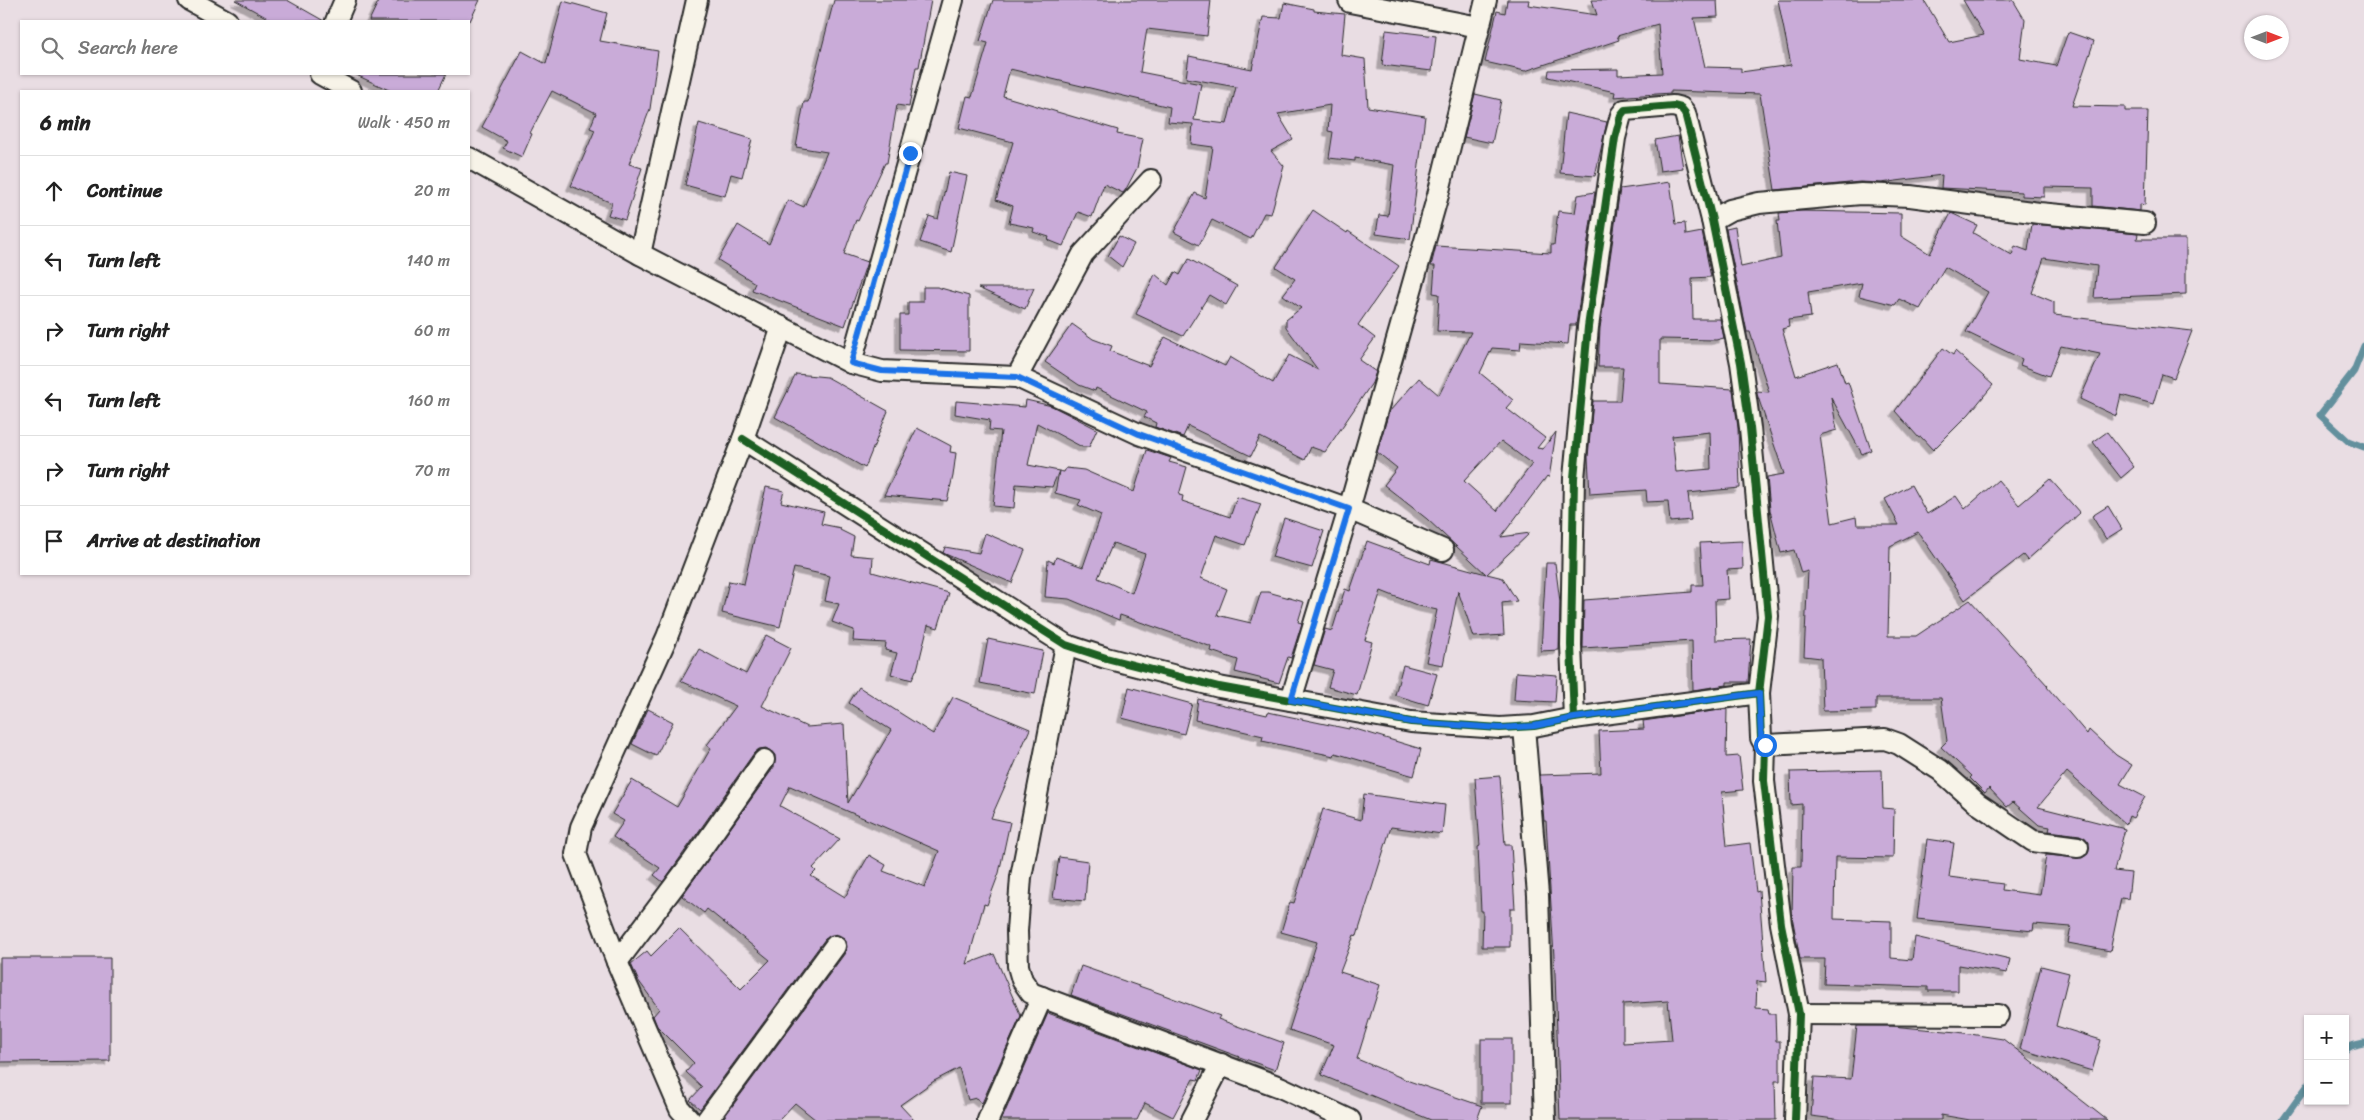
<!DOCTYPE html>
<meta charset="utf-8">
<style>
body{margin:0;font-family:Sriracha,sans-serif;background:#f2f2f2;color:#222}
.controls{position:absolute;right:15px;bottom:15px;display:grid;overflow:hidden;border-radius:0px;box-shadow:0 1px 4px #0004}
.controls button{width:45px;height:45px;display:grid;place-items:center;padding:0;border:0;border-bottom:1px solid #e0e0e0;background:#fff;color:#222;font:25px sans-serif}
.compass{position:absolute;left:2244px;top:15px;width:45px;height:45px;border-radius:50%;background:#fff;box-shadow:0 1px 4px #0004;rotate:90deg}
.stop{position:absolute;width:15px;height:15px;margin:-11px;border:4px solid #1a73e8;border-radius:50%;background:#fff}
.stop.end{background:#1a73e8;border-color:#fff;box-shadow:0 1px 5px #0008}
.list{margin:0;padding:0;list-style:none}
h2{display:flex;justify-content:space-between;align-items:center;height:65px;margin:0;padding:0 20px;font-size:21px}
h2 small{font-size:16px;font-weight:400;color:#767676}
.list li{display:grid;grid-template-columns:32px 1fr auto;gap:15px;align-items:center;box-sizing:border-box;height:70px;padding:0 20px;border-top:1px solid #e0e0e0}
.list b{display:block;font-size:19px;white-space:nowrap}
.list em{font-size:16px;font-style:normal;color:#767676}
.icon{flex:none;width:28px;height:28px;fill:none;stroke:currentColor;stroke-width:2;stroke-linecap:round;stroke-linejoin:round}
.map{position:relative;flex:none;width:2364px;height:1120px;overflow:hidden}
.search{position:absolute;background:#fff;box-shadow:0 1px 4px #0004;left:20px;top:20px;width:450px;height:55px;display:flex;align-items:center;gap:12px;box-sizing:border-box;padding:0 18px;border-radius:0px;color:#767676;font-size:19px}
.panel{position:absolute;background:#fff;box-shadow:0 1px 4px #0004;left:20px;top:90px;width:450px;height:485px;border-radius:0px}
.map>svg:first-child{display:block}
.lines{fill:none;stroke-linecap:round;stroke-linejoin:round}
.stream{stroke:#63909d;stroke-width:7}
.building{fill:#c9abd8;stroke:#2b2b2b;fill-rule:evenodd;filter:url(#shadow)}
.street-casing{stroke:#2b2b2b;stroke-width:24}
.street{stroke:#f7f3e8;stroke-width:20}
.cycleway-casing{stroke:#f7f3e8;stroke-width:11}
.cycleway{stroke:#1b5e20;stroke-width:8}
.route{stroke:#1a73e8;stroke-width:6}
</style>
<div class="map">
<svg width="2364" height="1120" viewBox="0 0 2364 1120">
<defs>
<filter id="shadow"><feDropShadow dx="-4.5" dy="4.5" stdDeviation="0" flood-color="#0004"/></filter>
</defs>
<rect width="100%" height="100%" fill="#e9dde3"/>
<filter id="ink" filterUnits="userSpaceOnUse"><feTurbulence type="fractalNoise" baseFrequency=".02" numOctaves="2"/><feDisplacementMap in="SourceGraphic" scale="10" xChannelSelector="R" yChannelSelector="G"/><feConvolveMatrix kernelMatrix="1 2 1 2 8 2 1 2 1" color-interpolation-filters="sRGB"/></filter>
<g filter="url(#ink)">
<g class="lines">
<g class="stream">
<path d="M2364 346 2354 371 2320 415 2348 441 2364 447"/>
<path d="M2345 1050 2351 1046 2364 1043"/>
<path d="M2283 1120 2308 1085"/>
</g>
</g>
<g class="building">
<path d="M235 0H287L324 21H273Z"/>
<path d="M379 0H480L470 21H369Z"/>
<path d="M834 0H931L919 67H916L909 107 897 105 887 163H885L858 221 856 220 844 254 867 262 845 326 752 290 755 283 718 260 738 225 769 244 788 200 804 207 827 152 796 147 804 102H808Z"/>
<path d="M993 0H1211L1207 36 1147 29 1140 72 1201 84 1194 120 1227 124 1236 87 1186 78 1189 56 1252 69 1263 17 1281 18 1284 3 1314 9V11L1345 14 1341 55 1365 59 1368 107 1425 116 1410 239 1376 234 1379 215 1388 216 1394 165 1355 158V161L1329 158 1333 132 1328 131 1330 105 1278 114 1293 139 1271 151 1284 166 1271 214 1264 213 1251 239 1212 220 1199 245 1174 232 1195 193 1205 198 1213 147 1191 144 1193 124 1168 122 1170 107 1010 69 1003 96 1118 130 1117 134 1143 139 1137 168 1126 189 1123 193 1104 184 1092 217 1078 212 1063 246 1048 240 1049 237 1033 232 1034 228 1009 223 1013 206 996 200 1013 142 959 128 967 96 972 97 988 43 980 41Z"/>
<path d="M1507 0H1529L1528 5 1597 15 1592 0H1717L1718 17 1694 18 1705 67 1741 68V72L1791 65 1778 0H1924L1949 42 1984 35 1963 0H2013L2025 20 2020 59 2056 66 2068 32 2094 41 2072 106 2125 107V111H2148L2145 205 2140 204V211L2093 206V188L2044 187V197L2022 196V192L1941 188 1942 175 1881 183 1860 182 1775 190 1760 94 1671 91V93L1614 97 1615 92 1548 77 1549 70 1618 69V75L1662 73 1658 24 1617 36 1619 40 1525 71 1485 62 1497 11 1505 13Z"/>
<path d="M563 1 607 13 600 41 658 51 650 109 629 164 642 168 625 220 608 215 612 203 571 186 595 130 590 128 596 113 552 91 530 133 532 134 522 157 503 148 507 141 482 127 522 51 546 64Z"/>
<path d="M1386 30 1436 36 1432 71 1382 65Z"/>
<path d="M354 74H446L438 91H391Z"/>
<path d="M1475 94 1501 100 1492 143 1464 137Z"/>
<path d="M1566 113 1607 122 1595 176 1560 173Z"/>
<path d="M699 123 752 139 742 177 731 174 725 196 685 185Z"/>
<path d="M1678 136 1683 168 1660 171 1655 140Z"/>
<path d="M949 172 967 176 951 252 920 242 929 216 938 219Z"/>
<path d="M1670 182 1676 224 1685 223 1686 235 1702 232 1711 277 1692 278 1693 319H1720L1724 338 1716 340 1660 339V384L1733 389 1738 428 1740 488 1688 493 1691 520 1670 522 1668 501 1647 502 1646 490 1590 494 1588 457 1593 401H1620L1623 367H1598L1600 328 1620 189ZM1710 432 1711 469 1676 472 1672 436Z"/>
<path d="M1595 192 1576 325H1570L1568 344 1521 341 1520 350 1492 348 1480 373 1513 400 1506 408 1545 438 1537 448 1543 449 1556 432 1549 478 1547 476 1501 537 1530 533 1487 574 1503 578 1517 601 1502 603 1504 635 1474 637 1458 591 1443 665 1426 662 1437 610 1419 606 1381 591 1365 640 1372 642 1357 695 1328 687 1333 670 1314 665 1325 629 1332 631 1345 589 1350 591 1367 541 1430 564 1431 559 1486 574 1427 519 1384 485 1397 468 1377 452 1389 412 1419 378 1439 395 1471 332 1437 331 1439 294 1433 293 1435 266H1431L1436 246 1551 253V245H1554L1558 211 1575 213 1578 195ZM1501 441 1532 464 1497 511 1464 481Z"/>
<path d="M1313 210 1347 233 1348 231 1399 266 1358 325 1375 338 1359 360 1376 372 1372 383 1325 452 1311 447 1305 460 1260 437 1251 456 1188 426 1183 437 1155 427 1156 423 1144 417 1147 412 1096 388 1095 391 1079 385 1045 362 1072 324 1093 339 1112 346 1110 351 1149 366 1165 337 1225 366 1230 357 1273 383 1289 355 1318 370 1286 327V320L1301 308 1283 295 1295 279 1276 267Z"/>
<path d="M1801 211 1901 213V236L1930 254 1951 213 1977 225 1973 233 2012 255 2015 246 2028 251 2032 224 2138 234 2137 239H2186V294L2094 298 2097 266 2044 258 2032 293 2054 302V315L2192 331 2174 378 2162 374 2153 404 2121 395 2116 416 2080 399 2100 354 2061 346 2049 376 2020 365 2022 359 1966 332 1988 292 1945 267 1920 309 1899 299 1895 305 1859 296 1862 283 1808 292 1811 317 1788 320 1789 327 1782 329 1796 376 1838 362 1845 383 1848 382 1871 450 1862 454 1831 397 1837 430 1820 435 1832 523 1856 517 1857 525H1899L1885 499 1911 485 1927 514 1956 496 1965 509 1998 480 2019 505 2050 479 2080 513 2027 560 2023 555 1965 600 1918 532 1890 546 1888 636H1916L1970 600 2048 686 2047 687 2087 734 2089 730 2116 755 2132 765 2120 784 2145 797 2133 818 2129 816 2126 824 2067 772 2038 807 2125 829 2114 871 2131 873 2128 899 2121 898 2110 951 2068 943 2071 927 2034 924 2033 931 1917 919 1927 839 1954 843 1949 877 2003 884 2002 890 2040 895 2046 855 2082 858 2088 854 2089 842 2080 835 2049 831 2050 827 2039 825 2013 802 2007 807 1989 788 1985 793 1970 778 1972 776 1941 747 1947 741 1941 698H1876V710L1823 711 1821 658 1804 656 1808 571 1801 573 1794 550 1781 553 1770 510 1767 477 1784 474 1757 394V391L1769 392 1750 332H1747L1726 229 1735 227 1741 267 1781 258 1777 221H1780L1779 213Z"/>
<path d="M1119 236 1134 244 1122 267 1108 256Z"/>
<path d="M1189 259 1237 286 1226 305 1209 295 1183 336 1136 314 1155 274 1168 285 1175 272 1180 275Z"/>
<path d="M923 287H937L969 296V351L900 350V315H908V302H923Z"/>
<path d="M978 288H1034L1025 309Z"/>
<path d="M1943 348 1953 355 1955 351 1993 385 1969 414 1933 450 1921 437 1919 438 1895 411Z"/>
<path d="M796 374 827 377 888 411 865 468 775 417Z"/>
<path d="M1026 400 1052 406 1097 429 1089 447H1082L1037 423 1028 465 1059 471 1052 487 1016 484 1014 508 993 506 1001 431 989 430 990 420 955 414 956 401 1025 407Z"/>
<path d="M917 428 951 446 950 452 956 453 953 476 947 501 884 495Z"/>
<path d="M2107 432 2134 467 2121 478 2093 442Z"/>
<path d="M1147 450 1171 458 1169 462 1187 467 1179 495 1183 496 1182 501 1230 517 1237 497 1261 504 1245 545 1216 535 1201 578 1227 589 1217 615 1251 623 1261 592H1268L1304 602 1298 622 1302 623 1291 658 1288 657 1279 683 1235 672 1238 660 1211 651 1212 647 1120 615 1119 620 1069 599 1045 597 1048 560 1054 563 1056 557 1083 567 1101 515 1078 505 1081 500 1055 493 1059 471 1064 472 1066 468 1084 470 1134 492ZM1113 543 1145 554 1132 593 1098 578Z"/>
<path d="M766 487 784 491 781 502 824 512 821 524 841 528 840 530 854 537 851 555 873 557 872 572 949 593 938 628 928 625 917 670H916L912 680 891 674 897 653 885 650 886 643 853 641 854 630 832 622 839 604 825 601 830 576 794 568 780 627 722 613 729 581 744 584Z"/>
<path d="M2108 506 2122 529 2106 539 2092 516Z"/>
<path d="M1284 518 1324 531 1312 568 1272 557Z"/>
<path d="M985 533 1025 550 1012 583 943 553 945 547 979 553Z"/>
<path d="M1742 541 1743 569 1727 570 1729 599 1715 600 1716 640 1751 639 1748 682H1727V685L1693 690 1692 641 1583 648 1584 600 1692 592V585H1703L1700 543Z"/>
<path d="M1546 563H1555L1560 602 1559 650 1541 651Z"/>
<path d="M766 635 791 648 762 706 807 727 844 724 848 803 891 730 849 703 859 687 933 734 953 697 1030 729 991 818 1010 822 999 873 987 905 984 904 967 964 994 954 1021 1016 982 1103 976 1098 968 1100 959 1068 934 1081 900 1105 914 1120H816L795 1103 779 1120H722L845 953 847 947 846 941 836 934 825 939 700 1109 690 1100 702 1087 686 1072 694 1063 657 1026 653 1016 659 1009 638 980 631 964 647 951 651 956 679 928 741 989 770 960 707 909 704 913 682 896 774 767 775 755 766 748 759 749 754 753 663 882 654 875 660 868 613 837 624 821 612 814 632 780 677 807 711 748 707 745 736 706 681 681 699 649 746 674ZM790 786 939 851 925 887 883 871 886 865 869 855 845 897 811 876 816 871 813 868 840 839 780 806Z"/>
<path d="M988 639 1043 651 1035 694 980 683Z"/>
<path d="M1403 665 1437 674 1428 705 1395 695Z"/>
<path d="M1516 672 1557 675 1555 702 1514 700Z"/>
<path d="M1129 687 1192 704 1184 734 1122 718Z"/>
<path d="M1198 699 1267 715 1268 712 1349 729V727L1421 749 1414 776 1335 753 1334 756 1262 741 1263 736 1195 720Z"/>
<path d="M648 709 673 722 656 756 632 744Z"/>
<path d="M1727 709 1726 757 1739 756 1743 790 1722 792 1727 846 1750 843 1756 892 1759 891 1766 982 1757 981 1756 1008 1768 1009 1769 1014H1775L1776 1041H1780V1081H1775L1776 1120H1560L1555 974 1546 821H1544L1540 775 1601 773 1599 731 1644 729 1643 721ZM1668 1001 1672 1040 1623 1043V1004Z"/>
<path d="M1882 770 1883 808 1894 809 1893 858 1835 857 1834 919 1891 921V958L1912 960 1915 937 2010 959 2007 973 1958 965V991H1928V987L1824 984 1825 959H1800L1792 916 1793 867H1801L1802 804 1791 805 1790 772Z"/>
<path d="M1500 776 1505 845H1511L1515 909H1510V947H1482L1483 911H1481L1478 847 1480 846 1475 778Z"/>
<path d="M1364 794 1445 805 1442 834 1391 827 1357 936 1354 935 1340 972 1380 985 1357 1059 1409 1081 1482 1106 1477 1120H1431L1321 1075 1334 1045 1289 1030 1317 942 1281 932 1290 902 1294 903 1323 809 1361 820Z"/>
<path d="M1059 857 1088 861 1085 901 1053 898Z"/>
<path d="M0 958H110V1061L0 1062Z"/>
<path d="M1081 966 1159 993 1220 1016 1218 1019 1284 1043 1275 1070 1071 995Z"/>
<path d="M2041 966 2069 973 2056 1026 2101 1040 2092 1071 2020 1049Z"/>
<path d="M1048 1013 1202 1070 1198 1080 1193 1079 1173 1117 1145 1103 1137 1120H1003L1002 1119Z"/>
<path d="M1857 1026H1891L1957 1032 2003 1039 2107 1120H1970L1941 1115V1120H1843L1811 1116 1814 1077 1851 1079Z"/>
<rect x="1481" y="1039" width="31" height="64"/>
</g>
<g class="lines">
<defs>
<g id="street">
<path d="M189 0 227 21"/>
<path d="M1349 0 1350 2 1479 27"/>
<path d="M336 21 345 0"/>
<path d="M320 74 351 91"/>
<path d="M469 158 640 254 851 363 882 371 1017 377 1139 434 1349 509 1443 550"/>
<path d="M1712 220 1730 210 1759 203 1861 194 1910 196 2039 213 2145 223"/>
<path d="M640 254 697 0"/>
<path d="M851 363 953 0"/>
<path d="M1017 377 1083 254 1151 180"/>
<path d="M743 439 1066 645 1106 658 1219 687 1411 722 1500 728 1534 726 1574 718 1759 693"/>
<path d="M1066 645 1021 877 1017 931 1018 966 1022 980 1031 993 1280 1087 1350 1120"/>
<path d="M1291 700 1349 509 1438 195 1486 0"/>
<path d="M1574 718 1571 645 1574 478 1588 327 1615 138 1621 115 1625 110 1673 106 1681 108 1685 113 1712 220 1741 363 1750 428 1768 616 1759 693 1761 738 1765 745 1764 781 1781 924 1799 1014 1795 1120"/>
<path d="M1524 727 1538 895 1545 1120"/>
<path d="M1765 745 1885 739 1899 744 1940 770 1977 803 2033 841 2078 847"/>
<path d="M617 962 693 861 764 760"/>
<path d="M1799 1014 1998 1015"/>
<path d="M690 1120 680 1109 617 962 576 854 581 827 667 637 743 439 782 327"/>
<path d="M707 1120 835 946"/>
<path d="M988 1120 1042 997"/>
<path d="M1192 1120 1221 1064"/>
</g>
</defs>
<use href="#street" class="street-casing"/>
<use href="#street" class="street"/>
<defs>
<g id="cycleway">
<path d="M743 439 1066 645 1106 658 1219 687 1411 722 1500 728 1534 726 1574 718 1759 693"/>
<path d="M1574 718 1571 645 1574 478 1588 327 1615 138 1621 115 1625 110 1673 106 1681 108 1685 113 1712 220 1741 363 1750 428 1768 616 1759 693 1761 738 1765 745 1764 781 1781 924 1799 1014 1795 1120"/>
</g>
</defs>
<use href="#cycleway" class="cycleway-casing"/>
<use href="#cycleway" class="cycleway"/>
</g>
</g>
<g class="lines" filter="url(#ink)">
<path class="route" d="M910 153 851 363 882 371 1017 377 1139 434 1349 509 1291 700 1411 722 1500 728 1534 726 1574 718 1759 693 1761 738 1765 745"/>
</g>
</svg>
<div class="controls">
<button>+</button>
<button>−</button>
</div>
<svg class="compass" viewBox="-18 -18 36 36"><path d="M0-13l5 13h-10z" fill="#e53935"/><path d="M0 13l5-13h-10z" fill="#767676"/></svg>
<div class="stop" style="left:1765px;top:745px"></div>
<div class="stop end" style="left:910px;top:153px"></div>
<div class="search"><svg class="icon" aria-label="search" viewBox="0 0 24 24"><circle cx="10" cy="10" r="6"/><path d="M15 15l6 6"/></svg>Search here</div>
<section class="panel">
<h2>6 min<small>Walk · 450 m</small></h2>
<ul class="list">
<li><svg class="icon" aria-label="ahead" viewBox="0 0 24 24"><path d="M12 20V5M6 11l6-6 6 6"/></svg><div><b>Continue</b></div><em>20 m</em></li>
<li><svg class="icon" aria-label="left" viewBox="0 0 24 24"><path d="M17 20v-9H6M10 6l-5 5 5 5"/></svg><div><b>Turn left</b></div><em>140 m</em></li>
<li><svg class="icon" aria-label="right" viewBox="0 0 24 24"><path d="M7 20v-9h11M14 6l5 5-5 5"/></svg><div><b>Turn right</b></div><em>60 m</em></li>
<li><svg class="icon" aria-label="left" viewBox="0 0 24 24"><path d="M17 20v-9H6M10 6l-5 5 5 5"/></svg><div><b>Turn left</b></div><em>160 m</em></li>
<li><svg class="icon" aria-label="right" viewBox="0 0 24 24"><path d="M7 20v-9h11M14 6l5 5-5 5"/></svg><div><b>Turn right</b></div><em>70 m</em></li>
<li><svg class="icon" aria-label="arrive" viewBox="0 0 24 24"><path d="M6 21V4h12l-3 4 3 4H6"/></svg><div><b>Arrive at destination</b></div></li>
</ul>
</section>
</div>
